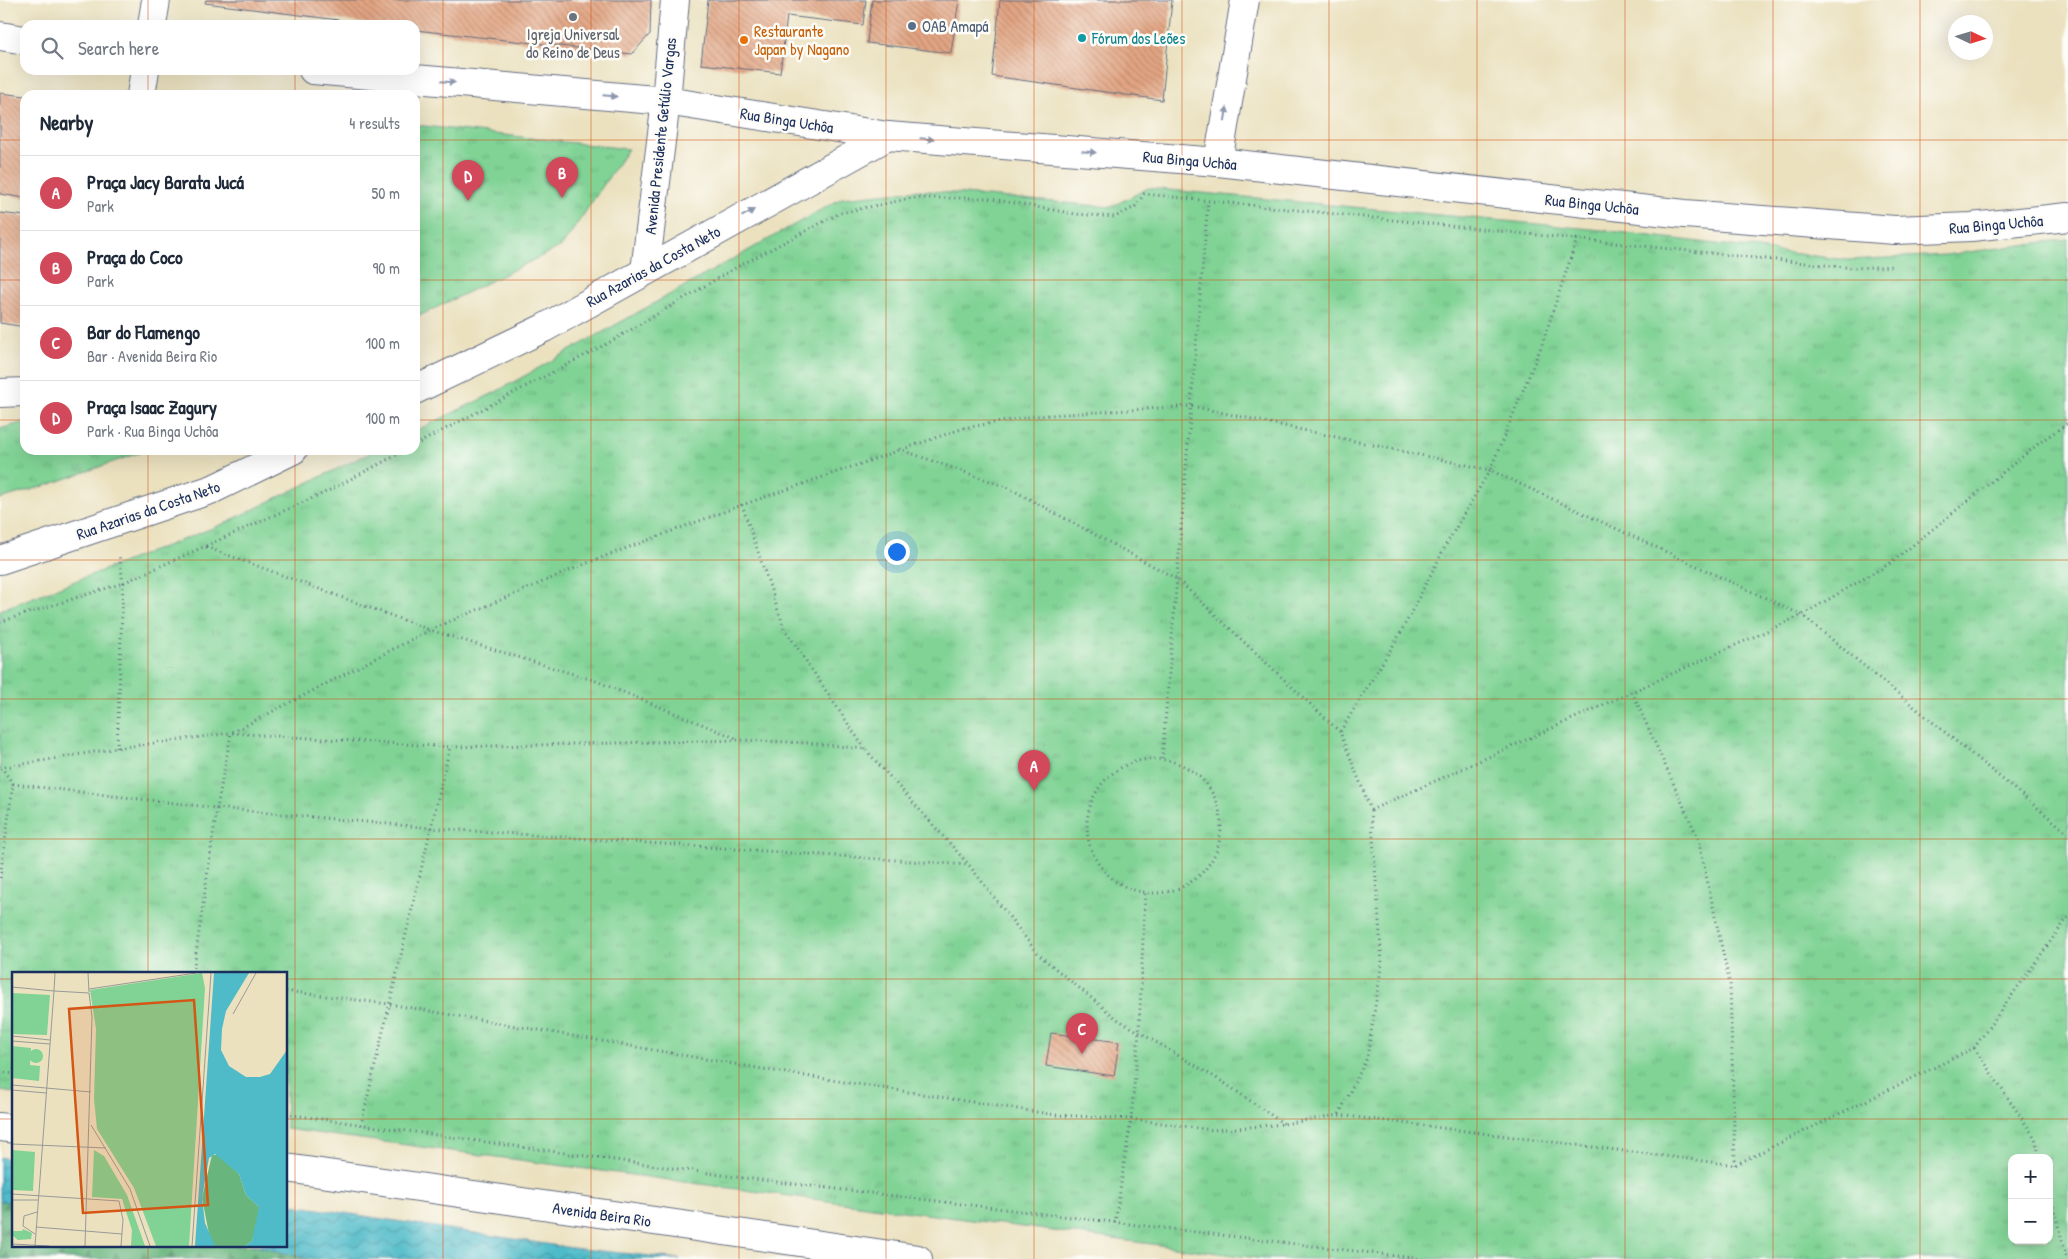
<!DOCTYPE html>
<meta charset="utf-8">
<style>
body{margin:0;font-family:"Patrick Hand",sans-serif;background:#f6f6f7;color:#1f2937}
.controls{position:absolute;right:15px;bottom:15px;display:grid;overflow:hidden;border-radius:10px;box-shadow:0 5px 20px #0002}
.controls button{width:45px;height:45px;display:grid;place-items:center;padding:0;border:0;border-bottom:1px solid #e0e1e3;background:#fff;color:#1f2937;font:25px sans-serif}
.compass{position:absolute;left:1948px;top:15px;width:45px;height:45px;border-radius:50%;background:#fff;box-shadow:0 5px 20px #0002;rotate:94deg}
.you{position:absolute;left:896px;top:551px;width:18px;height:18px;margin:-12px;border:4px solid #fff;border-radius:50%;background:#1a73e8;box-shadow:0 0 0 8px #1a73e833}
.badge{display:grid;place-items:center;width:32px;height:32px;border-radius:50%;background:#d1495b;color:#fff;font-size:16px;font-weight:700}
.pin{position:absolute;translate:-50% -41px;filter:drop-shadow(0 1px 2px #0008)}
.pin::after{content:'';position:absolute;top:26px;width:18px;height:15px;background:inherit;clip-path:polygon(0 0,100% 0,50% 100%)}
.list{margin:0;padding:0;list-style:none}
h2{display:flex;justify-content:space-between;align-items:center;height:65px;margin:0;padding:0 20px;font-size:21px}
h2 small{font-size:16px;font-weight:400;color:#747a83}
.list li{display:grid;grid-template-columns:32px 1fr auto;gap:15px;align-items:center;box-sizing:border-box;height:75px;padding:0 20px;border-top:1px solid #e0e1e3}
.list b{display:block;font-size:19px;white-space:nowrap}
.list p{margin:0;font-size:16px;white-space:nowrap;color:#747a83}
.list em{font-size:16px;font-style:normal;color:#747a83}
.icon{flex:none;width:28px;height:28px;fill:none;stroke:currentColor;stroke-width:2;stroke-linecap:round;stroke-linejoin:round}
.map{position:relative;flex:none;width:2068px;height:1259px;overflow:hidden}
.search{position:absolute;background:#fff;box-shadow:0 5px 20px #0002;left:20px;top:20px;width:400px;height:55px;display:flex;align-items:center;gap:12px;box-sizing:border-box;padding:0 18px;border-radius:15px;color:#747a83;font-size:19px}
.panel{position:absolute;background:#fff;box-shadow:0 5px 20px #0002;left:20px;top:90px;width:400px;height:365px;border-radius:15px}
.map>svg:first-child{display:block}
.forest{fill:url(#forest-firs);stroke:#42726e}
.park{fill:url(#park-tufts);stroke:#4e817a;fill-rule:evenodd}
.water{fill:url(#water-waves);stroke:#357594}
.building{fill:url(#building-back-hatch)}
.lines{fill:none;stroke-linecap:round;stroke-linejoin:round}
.minor-casing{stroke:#646d80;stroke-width:30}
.path{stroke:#646d80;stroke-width:3;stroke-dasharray:1 4;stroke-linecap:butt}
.minor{stroke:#fff;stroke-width:28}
.oneway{fill:#8d97ae}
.grid{fill:none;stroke:#d45514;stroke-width:1;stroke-opacity:0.55}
.worship-dot{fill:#6b7280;stroke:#fdfcf7;stroke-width:2}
.service-dot{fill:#5c6f8a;stroke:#fdfcf7;stroke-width:2}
.culture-dot{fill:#0f9aa8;stroke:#fdfcf7;stroke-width:2}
.food-dot{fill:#e8710a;stroke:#fdfcf7;stroke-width:2}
.labels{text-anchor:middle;stroke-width:5;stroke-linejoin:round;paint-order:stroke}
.service-label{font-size:16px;fill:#4e5e75;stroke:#fdfcf7;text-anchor:start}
.food-label{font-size:16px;fill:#c56008;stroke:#fdfcf7;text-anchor:start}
.worship-label{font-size:16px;fill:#5b616d;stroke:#fdfcf7}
.culture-label{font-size:16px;fill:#0d838f;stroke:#fdfcf7;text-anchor:start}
.street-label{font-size:16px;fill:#1b2f5e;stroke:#fdfcf7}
.inset-road{fill:none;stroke:#989a98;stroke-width:1}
.view{fill:#d45514;fill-opacity:0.15;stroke:#d45514;stroke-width:2.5}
.inset-edge{fill:none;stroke:#1b2f5e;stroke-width:2.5}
</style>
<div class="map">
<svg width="2068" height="1259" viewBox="0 0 2068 1259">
<defs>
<pattern id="forest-firs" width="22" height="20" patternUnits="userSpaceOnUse" patternTransform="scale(1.25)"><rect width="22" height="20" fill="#68b57e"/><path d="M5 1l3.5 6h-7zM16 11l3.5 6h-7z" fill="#55946a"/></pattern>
<pattern id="park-tufts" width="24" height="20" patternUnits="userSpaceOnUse" patternTransform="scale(1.25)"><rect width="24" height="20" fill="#80d395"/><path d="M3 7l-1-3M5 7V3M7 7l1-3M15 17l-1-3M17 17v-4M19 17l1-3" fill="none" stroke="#6eb583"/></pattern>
<pattern id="water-waves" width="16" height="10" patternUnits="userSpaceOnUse" patternTransform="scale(1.25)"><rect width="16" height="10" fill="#4fbbc9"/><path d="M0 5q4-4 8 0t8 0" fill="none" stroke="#4198a6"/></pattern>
<pattern id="building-back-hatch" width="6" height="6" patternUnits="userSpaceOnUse" patternTransform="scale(1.25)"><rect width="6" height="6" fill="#e3a582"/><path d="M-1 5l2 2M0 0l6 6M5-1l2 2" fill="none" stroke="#b7876e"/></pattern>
</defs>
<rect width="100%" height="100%" fill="#fdfcf7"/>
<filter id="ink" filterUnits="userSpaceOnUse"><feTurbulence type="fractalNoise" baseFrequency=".02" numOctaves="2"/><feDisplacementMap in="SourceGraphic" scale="10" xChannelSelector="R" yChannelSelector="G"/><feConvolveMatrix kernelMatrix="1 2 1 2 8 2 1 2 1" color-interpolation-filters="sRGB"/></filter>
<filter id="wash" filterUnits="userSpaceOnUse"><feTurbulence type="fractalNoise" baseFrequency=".0096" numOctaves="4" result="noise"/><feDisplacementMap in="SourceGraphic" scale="20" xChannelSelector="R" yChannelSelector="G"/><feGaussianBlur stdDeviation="1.12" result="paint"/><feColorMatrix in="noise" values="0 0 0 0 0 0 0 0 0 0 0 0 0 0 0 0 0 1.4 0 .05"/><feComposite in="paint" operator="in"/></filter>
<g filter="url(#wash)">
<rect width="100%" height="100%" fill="#ebe1bf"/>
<path class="forest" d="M0 1201 14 1202V1245H252L309 1259H0Z"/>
<g class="park">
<path d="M415 125 628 149 562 246 415 318Z"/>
<path d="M1148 188 1602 230 1847 260 1946 255 2068 239V1259H1264L286 1129V973H14V1093L0 1091V610L223 524 376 450H415V431L494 393 842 198 919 190 1111 207ZM2012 1158H2049V1240H2012Z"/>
<path d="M25 422V450H147L51 484 0 499V429Z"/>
</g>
<g class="water">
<path d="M0 1157 14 1160V1202L0 1201Z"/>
<path d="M286 1204 572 1248 680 1259H309L252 1245H286Z"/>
</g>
<g id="blocks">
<g class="building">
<path d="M206 0H651L650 34 632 54 415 30V25H378L205 3Z"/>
<path d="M708 0H866L863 25 787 16 780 73 701 64Z"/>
<path d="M872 0H959L951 53 867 43Z"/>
<path d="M1000 0H1172L1162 100 992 76Z"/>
<path d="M0 93 25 96V198L0 194Z"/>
<path d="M0 213 25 216V327L0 323Z"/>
<path d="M1051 1033 1119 1042 1114 1076 1046 1066Z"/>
</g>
</g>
</g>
<g filter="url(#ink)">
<use href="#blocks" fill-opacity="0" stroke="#646d80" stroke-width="1"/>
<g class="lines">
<defs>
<g id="minor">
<path d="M152 25 156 0"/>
<path d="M0 36 25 40"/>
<path d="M313 70 666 101 888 136 1218 162 1685 214 1895 230 1971 227 2068 217"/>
<path d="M141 95 145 70"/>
<path d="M1218 162 1245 0"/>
<path d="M645 271 666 101 675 0"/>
<path d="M415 390 544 328 888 136"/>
<path d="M0 393 25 392"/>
<path d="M0 560 213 489 293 450"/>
<path d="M0 1127 14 1129"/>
<path d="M286 1168 918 1259"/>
</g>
</defs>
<use href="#minor" class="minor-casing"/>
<g class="path">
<path d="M1577 239 1541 347 1490 470 1802 615 2068 833"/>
<path d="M415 445 610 342 737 267 840 213 913 198H986L1075 214 1115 217 1135 207 1144 194 1853 268 1894 266"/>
<path d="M899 449 1007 487 1177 579 1340 732"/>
<path d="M206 547 430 630 592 561 742 505"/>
<path d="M0 622 123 583 326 492 406 450"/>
<path d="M1632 692 1698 838 1730 985 1735 1165"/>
<path d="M117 748 123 583 119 554"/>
<path d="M865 749 784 628 742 505 964 428 1035 416 1191 406 1490 470 1447 543 1400 634 1340 732 1371 810 1802 615 1892 562 2043 440 2068 423"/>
<path d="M1162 759 1208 201"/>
<circle cx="1154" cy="826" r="67"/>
<path d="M0 768 117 748 231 733 450 747 740 740 809 743 865 749 969 865 1039 955 1117 1019 1223 1082 1284 1124"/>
<path d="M13 784 217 808 431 828 968 865"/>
<path d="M0 878 13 784 2 768"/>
<path d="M193 973 217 808 231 733 430 630 596 681 738 739"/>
<path d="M286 991 389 1004 780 1072 1056 1115 1131 1119 1213 1130 1284 1124 1339 1115 1735 1165 1974 1048 2068 917"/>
<path d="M1974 1048 2035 1138 2040 1158"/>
<path d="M0 1072 14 1074"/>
<path d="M286 1114 736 1177 1422 1259"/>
<path d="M1339 1114 1367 1058 1382 963 1371 810"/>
<path d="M361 1125 450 747"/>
<path d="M2049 1192 2067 1259"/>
<path d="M1115 1223 1131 1119 1139 1032 1145 893"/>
</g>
<use href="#minor" class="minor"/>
</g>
<defs><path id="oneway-solid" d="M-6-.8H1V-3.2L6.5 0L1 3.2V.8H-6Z" transform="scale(1.25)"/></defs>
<g class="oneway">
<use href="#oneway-solid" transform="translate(448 82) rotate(5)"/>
<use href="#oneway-solid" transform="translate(610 96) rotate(5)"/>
<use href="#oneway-solid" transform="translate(1226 114) rotate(-81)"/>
<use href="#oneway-solid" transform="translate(927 139) rotate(5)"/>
<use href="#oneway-solid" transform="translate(1089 152) rotate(5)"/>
<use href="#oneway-solid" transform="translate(748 213) rotate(-29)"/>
</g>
</g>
<path class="grid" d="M148 0V25M295 0V25M443 0V1259M591 0V1259M739 0V1259M886 0V1259M1034 0V1259M1182 0V1259M1329 0V1259M1477 0V1259M1625 0V1259M1773 0V1259M1920 0V1259M148 70V95M295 70V95M0 140H25M415 140H2068M0 280H25M415 280H2068M0 420H25M415 420H2068M148 450V973M295 450V1259M0 560H2068M0 699H2068M0 839H2068M0 979H14M286 979H2068M0 1119H14M286 1119H2068M148 1245V1259"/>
<circle class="worship-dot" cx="573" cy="17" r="5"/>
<circle class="service-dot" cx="912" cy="26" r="5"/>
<circle class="culture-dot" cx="1082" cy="38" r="5"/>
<circle class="food-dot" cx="744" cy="40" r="5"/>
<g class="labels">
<g class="service-label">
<text x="922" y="32">OAB Amapá</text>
</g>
<g class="food-label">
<text x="754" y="37">Restaurante<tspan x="754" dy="18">Japan by Nagano</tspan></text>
</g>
<g class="worship-label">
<text x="573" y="40">Igreja Universal<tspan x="573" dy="18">do Reino de Deus</tspan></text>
</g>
<g class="culture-label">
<text x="1092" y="44">Fórum dos Leões</text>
</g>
<g class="street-label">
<text transform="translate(787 120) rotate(9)" y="6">Rua Binga Uchôa</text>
<text transform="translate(660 136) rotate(-84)" y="6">Avenida Presidente Getúlio Vargas</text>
<text transform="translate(1190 160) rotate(5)" y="6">Rua Binga Uchôa</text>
<text transform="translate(1592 204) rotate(6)" y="6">Rua Binga Uchôa</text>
<text transform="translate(1996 224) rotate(-5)" y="6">Rua Binga Uchôa</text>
<text transform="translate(653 266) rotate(-29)" y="6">Rua Azarias da Costa Neto</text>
<text transform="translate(148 510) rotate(-19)" y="6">Rua Azarias da Costa Neto</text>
<text transform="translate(602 1214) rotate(8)" y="6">Avenida Beira Rio</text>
</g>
</g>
<g transform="translate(12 972)">
<rect width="275" height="275" fill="#ebe1bf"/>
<path d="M0 74 19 76 18 93 28 94 27 109 0 106ZM17 84a7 7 0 1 1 14 0a7 7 0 1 1-14 0Z" fill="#80d395"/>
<path d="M200 183H207L227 202 234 223 247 235V246L240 269 233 274H203L198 267 190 226Z" fill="#68b57e"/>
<path d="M190 1 193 16 177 274H144L122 216 85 157 82 127 84 57 78 18ZM0 21 38 23 35 63 0 62ZM0 178 23 180 21 219 0 218ZM82 178 92 184 115 223 133 274H119L120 258 110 227 80 225ZM11 257 20 261 19 267 6 268 0 263V259H10Z" fill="#80d395"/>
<path d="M202 1H237L214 39 210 57 209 78 217 94 234 105H248L258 102 275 78V274H233L240 269 247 235 234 223 227 202 203 182 197 186 190 226 193 251 203 274H183Z" fill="#4fbbc9"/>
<path class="inset-road" d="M43 1 42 19 77 21 80 45 73 274M76 1 77 20M0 15 42 19 23 274M77 17 184 1M221 42 244 1M0 64 38 68M0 69 38 72M0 113 79 120M0 118 34 121M79 153 118 217 138 274M0 172 94 176M0 222 107 229 111 248 109 274M0 228H26M24 255 110 262M23 262 11 254 12 244 25 240M0 272 37 274M180 274 199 1"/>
<path class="view" d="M182 28 196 233 71 241 57 37Z"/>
<rect width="275" height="275" class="inset-edge"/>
</g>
</svg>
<div class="controls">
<button>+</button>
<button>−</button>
</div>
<svg class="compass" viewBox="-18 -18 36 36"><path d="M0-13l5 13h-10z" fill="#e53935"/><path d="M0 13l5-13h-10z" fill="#747a83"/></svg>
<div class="you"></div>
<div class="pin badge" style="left:1034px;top:791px">A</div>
<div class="pin badge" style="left:562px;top:198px">B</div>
<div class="pin badge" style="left:1082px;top:1054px">C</div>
<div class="pin badge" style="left:468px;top:201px">D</div>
<div class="search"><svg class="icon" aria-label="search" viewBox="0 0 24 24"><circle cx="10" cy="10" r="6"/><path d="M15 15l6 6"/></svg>Search here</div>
<section class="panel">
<h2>Nearby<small>4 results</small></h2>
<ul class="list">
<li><span class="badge">A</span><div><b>Praça Jacy Barata Jucá</b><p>Park</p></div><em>50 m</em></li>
<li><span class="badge">B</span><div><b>Praça do Coco</b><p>Park</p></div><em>90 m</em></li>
<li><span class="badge">C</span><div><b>Bar do Flamengo</b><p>Bar · Avenida Beira Rio</p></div><em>100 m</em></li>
<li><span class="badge">D</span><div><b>Praça Isaac Zagury</b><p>Park · Rua Binga Uchôa</p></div><em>100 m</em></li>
</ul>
</section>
</div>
